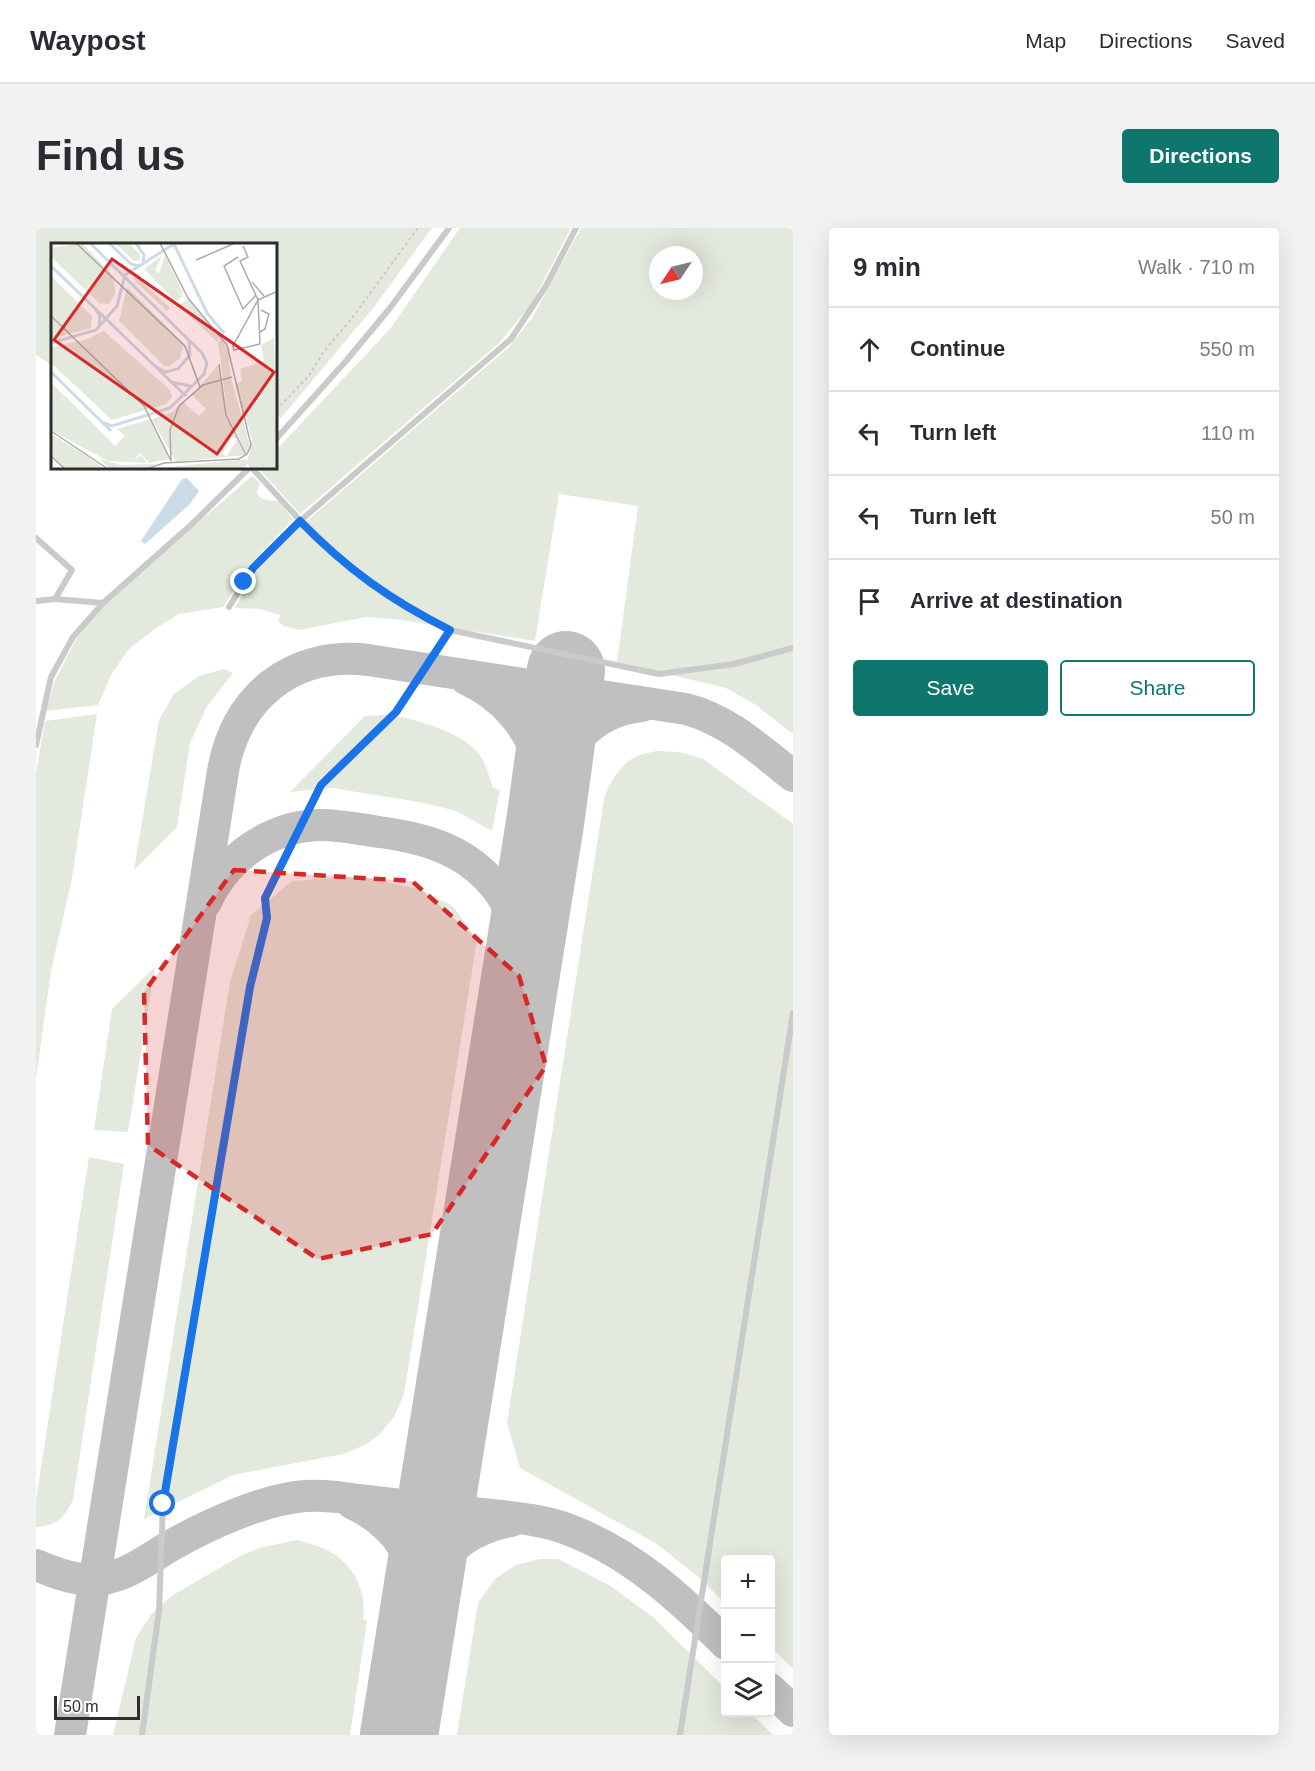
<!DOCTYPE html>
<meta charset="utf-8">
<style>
body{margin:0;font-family:Arial,sans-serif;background:#f2f2f3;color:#2b2b33}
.controls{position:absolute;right:18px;bottom:18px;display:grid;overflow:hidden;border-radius:6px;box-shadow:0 6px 24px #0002}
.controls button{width:54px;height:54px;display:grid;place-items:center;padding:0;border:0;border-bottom:2px solid #e1e1e2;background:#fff;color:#2b2b33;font:30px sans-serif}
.compass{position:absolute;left:613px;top:18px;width:54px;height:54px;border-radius:50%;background:#fff;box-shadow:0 6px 24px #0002;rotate:235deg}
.scale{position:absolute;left:18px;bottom:15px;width:86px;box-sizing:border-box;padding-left:6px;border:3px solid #2d2d2d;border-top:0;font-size:16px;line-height:21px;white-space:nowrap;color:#2d2d2d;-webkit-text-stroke:4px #fff;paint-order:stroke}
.stop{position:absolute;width:18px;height:18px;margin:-14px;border:4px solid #1a73e8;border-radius:50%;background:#fff}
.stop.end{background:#1a73e8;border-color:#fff;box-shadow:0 2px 6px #0008}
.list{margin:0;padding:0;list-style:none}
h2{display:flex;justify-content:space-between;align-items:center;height:78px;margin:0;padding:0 24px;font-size:26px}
h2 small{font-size:20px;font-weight:400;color:#7c7c81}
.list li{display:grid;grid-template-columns:39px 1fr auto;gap:18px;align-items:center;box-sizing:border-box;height:84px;padding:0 24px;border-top:2px solid #e1e1e2}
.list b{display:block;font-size:22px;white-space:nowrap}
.list em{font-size:20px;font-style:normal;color:#7c7c81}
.actions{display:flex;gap:12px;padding:18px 24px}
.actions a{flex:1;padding:14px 0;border:2px solid #0f766e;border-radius:6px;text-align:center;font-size:21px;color:#0f766e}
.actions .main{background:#0f766e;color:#fff}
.icon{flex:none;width:33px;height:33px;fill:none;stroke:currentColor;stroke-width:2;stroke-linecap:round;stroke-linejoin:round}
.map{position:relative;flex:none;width:757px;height:1507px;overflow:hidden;border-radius:6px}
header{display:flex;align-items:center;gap:36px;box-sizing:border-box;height:84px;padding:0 30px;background:#fff;border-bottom:2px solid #e1e1e2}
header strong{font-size:28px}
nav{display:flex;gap:33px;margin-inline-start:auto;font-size:21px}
.intro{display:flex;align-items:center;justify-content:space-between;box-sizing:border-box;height:144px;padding:0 36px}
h1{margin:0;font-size:42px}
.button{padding:15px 27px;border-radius:6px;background:#0f766e;color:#fff;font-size:21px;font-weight:700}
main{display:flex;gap:36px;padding:0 36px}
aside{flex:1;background:#fff;border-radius:6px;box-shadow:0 6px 24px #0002}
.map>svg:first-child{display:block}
.green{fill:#e4e9dd;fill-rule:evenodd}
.water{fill:#cbdce7}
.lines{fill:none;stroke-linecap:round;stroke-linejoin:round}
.taxiway{stroke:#c0c0c0;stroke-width:32}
.runway{stroke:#c0c0c0;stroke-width:78}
.path{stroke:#cacaca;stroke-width:2;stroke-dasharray:3 3;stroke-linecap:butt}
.service{stroke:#cacaca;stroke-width:6}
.route{stroke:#1a73e8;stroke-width:8}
.marked{fill:#d62828;fill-opacity:0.2;stroke:#d62828;stroke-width:4.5;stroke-dasharray:12 8;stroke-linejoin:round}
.inset-river{fill:none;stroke:#cbdce7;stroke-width:3}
.inset-road{fill:none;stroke:#ababab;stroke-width:1.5}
.view{fill:#d62828;fill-opacity:0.15;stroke:#d62828;stroke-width:3}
.inset-edge{fill:none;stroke:#2d2d2d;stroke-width:3}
</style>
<header>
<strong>Waypost</strong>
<nav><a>Map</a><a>Directions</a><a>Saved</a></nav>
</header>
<div class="intro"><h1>Find us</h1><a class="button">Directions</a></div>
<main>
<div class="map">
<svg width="757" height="1507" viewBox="0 0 757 1507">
<rect width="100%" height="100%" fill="#fff"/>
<g class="green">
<path d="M0 0H396L338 79 245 190 240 187V16H16V137L0 127Z"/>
<path d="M424 0H535L495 77 463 115 264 286 223 241 240 240V222L354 101Z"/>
<path d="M545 0H757V506L720 477 690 460 581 434 602 278 523 266 499 413 365 392 330 389 264 402 248 398 242 393 244 387 224 381 199 380 220 343 264 299 473 119 496 90ZM622 27H658V63H622Z"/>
<path d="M216 248 224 255 221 265C225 274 234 272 243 273L257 291 214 336 187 379 143 386 120 400 93 421 76 445 62 477 10 483 19 452 41 410 64 379Z"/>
<path d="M188 441 197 445 171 478 154 515 141 599 98 642 123 492 138 466 163 448Z"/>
<path d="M61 486 36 650 15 743 0 850V545L9 493Z"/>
<path d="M349 487C376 489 431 505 445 529 451 538 453 550 457 560L464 562 456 603 420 583 389 575 296 560 254 564 329 488Z"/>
<path d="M620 523 644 524 667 531 757 596V1441L735 1419 734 1332H690L689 1375 667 1353 621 1316 484 1240 471 1195 568 571C573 555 584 536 601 528 606 525 614 525 620 523Z"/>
<path d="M324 648 382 661 417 678 441 712 368 1166 358 1189 343 1207 329 1217 307 1226 197 1247 108 1291 194 754 215 687 256 653Z"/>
<path d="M119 739 92 904 58 902 76 781Z"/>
<path d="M53 929 88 936 37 1272C27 1291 22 1297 0 1299V1272Z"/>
<path d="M261 1312C271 1315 284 1318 293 1323 318 1337 331 1363 327 1391L331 1393 314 1507H77L100 1410 116 1385 137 1367 206 1327 227 1319Z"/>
<path d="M504 1331H522L573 1357 617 1389 689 1460 690 1484 715 1485 737 1507H421L442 1375 460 1350 480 1337Z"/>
</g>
<path class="water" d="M151 250 163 263 154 276 109 316 105 313 146 251Z"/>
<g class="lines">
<g class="taxiway">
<path d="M430 451C467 468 495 500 505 540 510 558 509 577 509 595"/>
<path d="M513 570C519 523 558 482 606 478"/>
<path d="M170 674C190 629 235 598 284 597 304 597 324 601 343 604 389 610 432 622 462 662 485 693 483 730 482 767"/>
<path d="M316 1275C359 1296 385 1330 381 1380"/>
<path d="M0 1337C22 1346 42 1354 66 1351 91 1348 115 1329 136 1317 171 1297 228 1271 269 1268 279 1267 290 1268 301 1269 346 1275 392 1280 437 1285 470 1289 505 1290 536 1303 596 1326 645 1371 690 1416"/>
<path d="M380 1399C394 1342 412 1305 475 1293"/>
<path d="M734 1461 757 1483"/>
<path d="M34 1507 187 543C200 469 256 423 332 432L650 481C692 492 723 521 757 548"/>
</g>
<path class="runway" d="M363 1507 509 595 530 442"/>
<path class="path" d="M240 182 273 148 288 123 313 94 382 0"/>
<g class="service">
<path d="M240 211 310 133 354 80 413 0"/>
<path d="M216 240 271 300 315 341 361 373 414 402 623 446 698 436 757 420"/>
<path d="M0 310 36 342 19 371 0 373"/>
<path d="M19 371 67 375"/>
<path d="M193 379 217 340 264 293 475 111 510 58 540 0"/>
<path d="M0 517 15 449 37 409 67 375 156 296 213 240"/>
<path d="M106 1507 123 1383 127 1276 214 759 232 690 229 670 285 557 360 484 414 402"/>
<path d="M644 1507 757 785"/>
</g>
</g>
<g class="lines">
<path class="route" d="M127 1276 214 759 231 690 229 670 285 557 360 484 414 402C354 372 311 341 264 293L217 340 208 354"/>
</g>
<path class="marked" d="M198 642 376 653 483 748 510 838 396 1006 282 1031 112 917 108 764Z"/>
<g transform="translate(15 15)">
<rect width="226" height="226" fill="#fff"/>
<path d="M31 0 63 34 64 51 58 61 48 60 0 14V5ZM64 0H78L89 11V17L83 18ZM114 12 133 52 123 44 132 53 125 59 93 26 111 13 104 27 108 30ZM83 31 119 65 116 68 83 37ZM0 33 41 73 40 85 0 96ZM76 44 133 101 129 115 119 123H113L68 78ZM137 56 169 93 166 99 128 62ZM53 88 119 147 121 154 115 161 61 177 0 120V104L34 97ZM170 94 177 108 180 134 172 135 167 100ZM223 95 226 226H199L197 221 191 226H99L197 216 201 196 184 141 191 138 189 126 213 118 210 102ZM167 122 175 171 186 196 181 194 171 211 176 213 186 196 194 212 125 219 101 176 121 169 132 159 148 173 155 166 141 152ZM180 135 199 203 195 210 176 171 172 136ZM0 139 13 153 8 159 14 153 64 203 74 193 66 186 100 176 118 216 98 220 89 210 82 218 90 212 96 220 57 218 0 187ZM0 191 31 210 54 226H15L0 211ZM49 216 69 222 105 221 93 226H59Z" fill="#e4e9dd"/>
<path class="inset-river" d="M39 0 151 110 156 120 153 131 119 165 61 183 50 179M58 0 80 21 87 23M85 0 93 12 92 20M123 1 156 70 173 90M0 23 135 153M44 65 49 73 48 82M0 100 45 87 66 63 74 32 123 1M104 123 114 129 127 126 139 112 138 97M0 129 60 188M120 139 139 143"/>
<path class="inset-road" d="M25 0 134 103 149 144M192 3 197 14 189 18 207 57 227 48M187 14 173 23 192 66 205 52M145 17 182 1M201 39 213 53M207 57 209 101 183 107 182 103ZM0 73 93 163 120 218 119 187 128 163 152 142 181 134M209 89 214 86 218 71 210 67M168 121 175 172 195 212M0 188 57 226M0 213 14 226M95 226 113 220 188 216 196 211 200 202 176 102 137 55 109 0"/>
<path class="view" d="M61 16 223 129 166 211 3 97Z"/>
<rect width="226" height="226" class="inset-edge"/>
</g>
</svg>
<div class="controls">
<button>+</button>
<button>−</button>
<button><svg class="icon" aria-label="layers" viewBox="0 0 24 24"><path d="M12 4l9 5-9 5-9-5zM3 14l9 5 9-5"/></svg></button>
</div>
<svg class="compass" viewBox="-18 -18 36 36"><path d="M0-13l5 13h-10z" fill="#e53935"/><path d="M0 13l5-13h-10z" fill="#7c7c81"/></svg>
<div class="scale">50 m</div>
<div class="stop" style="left:127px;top:1276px"></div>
<div class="stop end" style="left:208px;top:354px"></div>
</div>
<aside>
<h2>9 min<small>Walk · 710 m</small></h2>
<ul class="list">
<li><svg class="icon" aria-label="ahead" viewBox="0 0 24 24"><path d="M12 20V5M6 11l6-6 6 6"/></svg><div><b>Continue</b></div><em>550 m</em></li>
<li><svg class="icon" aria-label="left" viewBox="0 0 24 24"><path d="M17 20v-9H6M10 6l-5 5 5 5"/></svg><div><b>Turn left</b></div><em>110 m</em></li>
<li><svg class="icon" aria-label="left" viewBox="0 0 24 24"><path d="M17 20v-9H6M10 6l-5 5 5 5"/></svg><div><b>Turn left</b></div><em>50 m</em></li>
<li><svg class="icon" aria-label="arrive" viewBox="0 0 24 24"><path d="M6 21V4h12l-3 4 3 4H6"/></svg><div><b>Arrive at destination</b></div></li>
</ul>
<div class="actions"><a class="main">Save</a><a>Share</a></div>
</aside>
</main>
